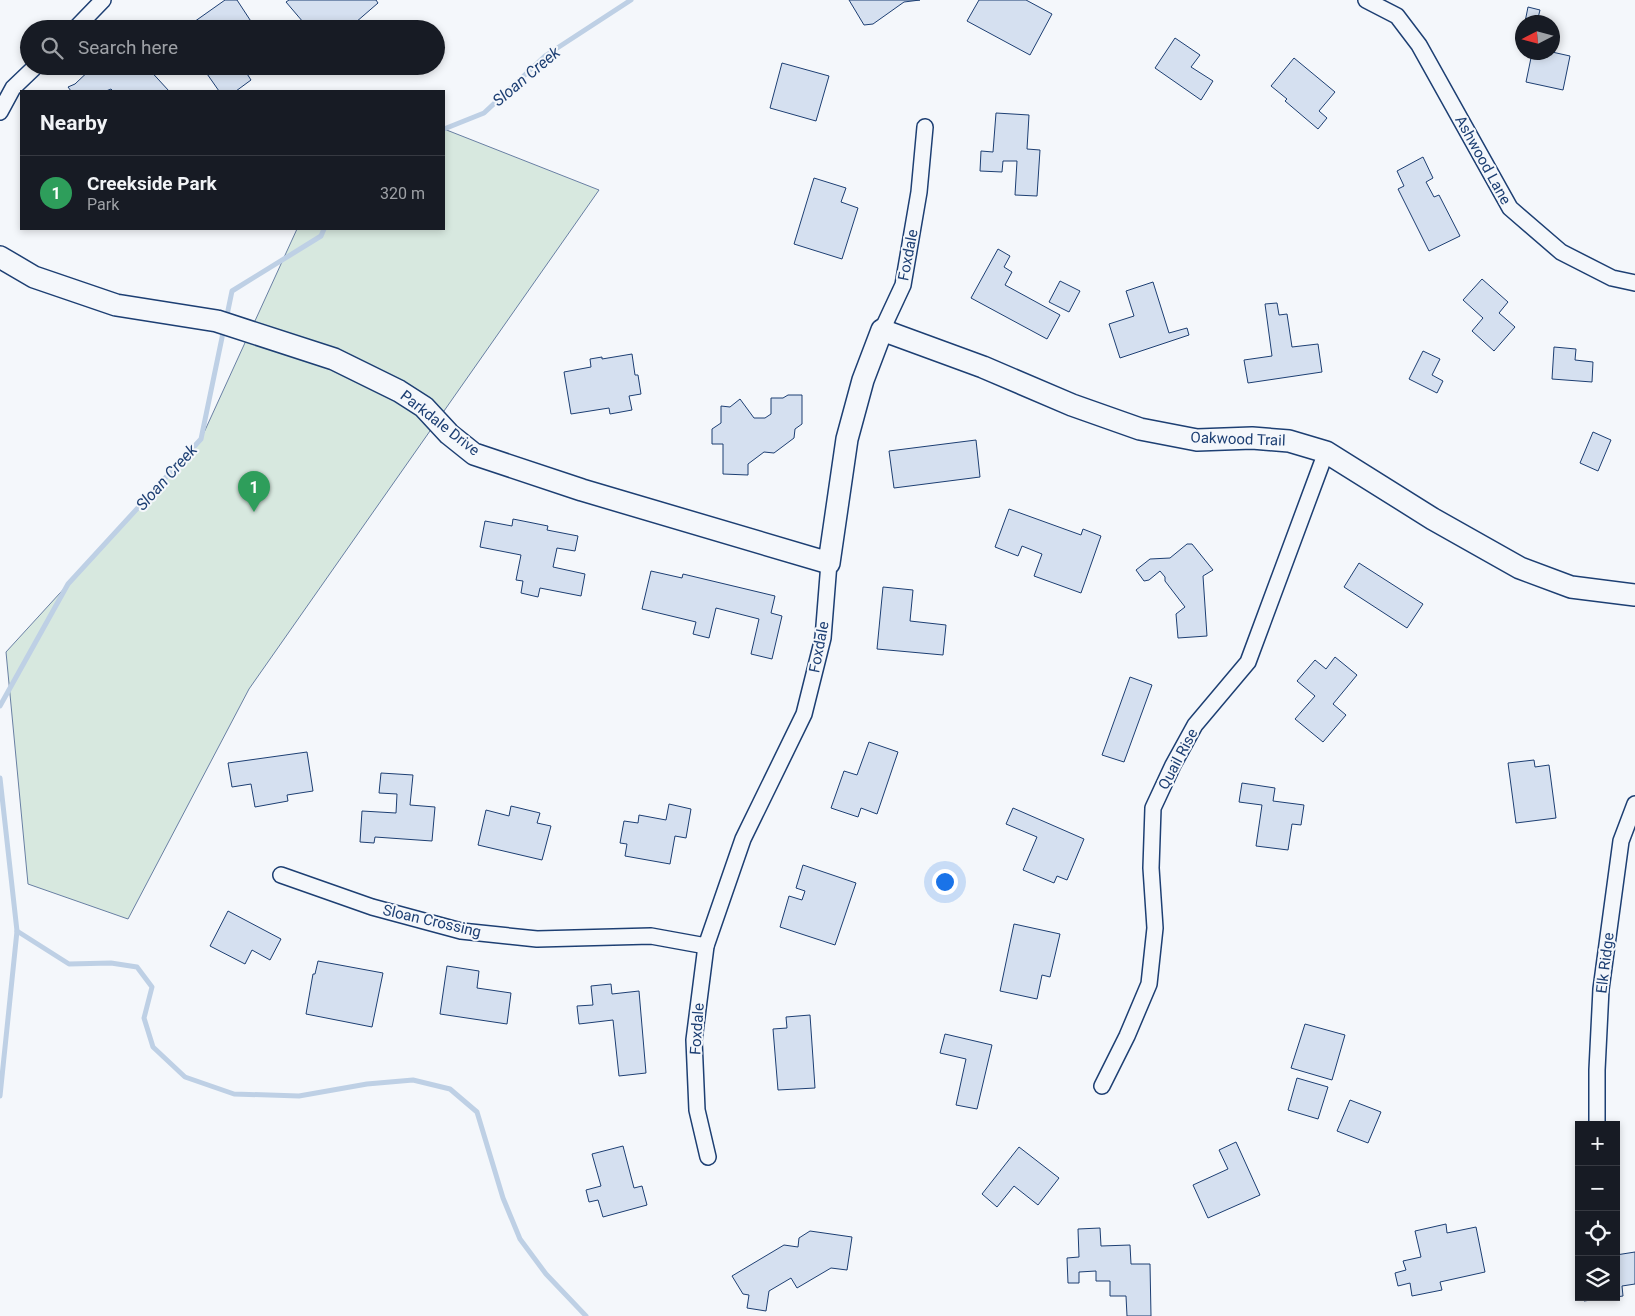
<!DOCTYPE html>
<meta charset="utf-8">
<style>
body{margin:0;font-family:Roboto,sans-serif;background:#20242c;color:#f1f3f6}
.controls{position:absolute;right:15px;bottom:15px;display:grid;overflow:hidden;border-radius:0px;box-shadow:0 2px 8px #0003}
.controls button{width:45px;height:45px;display:grid;place-items:center;padding:0;border:0;border-bottom:1px solid #363941;background:#171b24;color:#f1f3f6;font:25px sans-serif}
.compass{position:absolute;left:1515px;top:15px;width:45px;height:45px;border-radius:50%;background:#171b24;box-shadow:0 2px 8px #0003;rotate:264deg}
.you{position:absolute;left:944px;top:881px;width:18px;height:18px;margin:-12px;border:4px solid #fff;border-radius:50%;background:#1a73e8;box-shadow:0 0 0 8px #1a73e833}
.badge{display:grid;place-items:center;width:32px;height:32px;border-radius:50%;background:#c62828;color:#fff;font-size:16px;font-weight:700}
.pin{position:absolute;translate:-50% -41px;filter:drop-shadow(0 1px 2px #0008)}
.pin::after{content:'';position:absolute;top:26px;width:18px;height:15px;background:inherit;clip-path:polygon(0 0,100% 0,50% 100%)}
.list{margin:0;padding:0;list-style:none}
h2{display:flex;justify-content:space-between;align-items:center;height:65px;margin:0;padding:0 20px;font-size:21px}
h2 small{font-size:16px;font-weight:400;color:#9ea1a6}
.list li{display:grid;grid-template-columns:32px 1fr auto;gap:15px;align-items:center;box-sizing:border-box;height:75px;padding:0 20px;border-top:1px solid #363941}
.list b{display:block;font-size:19px;white-space:nowrap}
.list p{margin:0;font-size:16px;white-space:nowrap;color:#9ea1a6}
.list em{font-size:16px;font-style:normal;color:#9ea1a6}
.icon{flex:none;width:28px;height:28px;fill:none;stroke:currentColor;stroke-width:2;stroke-linecap:round;stroke-linejoin:round}
.map{position:relative;flex:none;width:1635px;height:1316px;overflow:hidden}
.search{position:absolute;background:#171b24;box-shadow:0 2px 8px #0003;left:20px;top:20px;width:425px;height:55px;display:flex;align-items:center;gap:12px;box-sizing:border-box;padding:0 18px;border-radius:28px;color:#9ea1a6;font-size:19px}
.panel{position:absolute;background:#171b24;box-shadow:0 2px 8px #0003;left:20px;top:90px;width:425px;height:140px;border-radius:0px}
.map>svg:first-child{display:block}
.green{fill:#d7e8df;stroke:#687fa3}
.lines{fill:none;stroke-linecap:round;stroke-linejoin:round}
.stream{stroke:#bed0e5;stroke-width:5}
.building{fill:#d5e0f0;stroke:#1d3f73}
.street-casing{stroke:#1d3f73;stroke-width:18}
.secondary-casing{stroke:#1d3f73;stroke-width:24}
.street{stroke:#f4f7fb;stroke-width:15}
.secondary{stroke:#f4f7fb;stroke-width:21}
.labels{text-anchor:middle;stroke-width:4;stroke-linejoin:round;paint-order:stroke}
.street-label{font-size:15px;fill:#1d3f73;stroke:#f4f7fb}
.water-label{font-size:16px;font-style:italic;fill:#1d3f73;stroke:#f4f7fb}
</style>
<div class="map">
<svg width="1635" height="1316" viewBox="0 0 1635 1316">
<rect width="100%" height="100%" fill="#f4f7fb"/>
<path class="green" d="M444 129 599 190 249 689 128 919 28 884 6 652 201 439 297 229H444Z"/>
<g class="lines">
<g class="stream">
<path d="M444 129 484 113 545 56 631 0"/>
<path d="M226 320 232 291 321 236 324 229"/>
<path d="M0 706 68 584 201 439 224 328"/>
<path d="M0 778 17 931 0 1096"/>
<path d="M17 931 69 964 111 963 137 967 152 987 144 1018 153 1047 185 1077 234 1094 299 1096 367 1084 413 1080 450 1089 477 1112 503 1198 520 1239 546 1274 586 1316"/>
</g>
</g>
<g class="building">
<path d="M225 0H237L256 29H242L240 27 238 29H184Z"/>
<path d="M289 0H376L378 3 348 29H309L286 2Z"/>
<path d="M849 0H920L904 2 873 24 864 25Z"/>
<path d="M979 0H1026L1052 14 1030 55 967 21Z"/>
<path d="M1528 7 1540 10 1537 22H1525Z"/>
<path d="M1175 38 1200 55 1191 67 1213 81 1201 100 1155 68Z"/>
<path d="M1528 52H1552L1570 56 1563 90 1526 82 1532 53Z"/>
<path d="M1294 58 1335 92 1319 111 1327 118 1318 129 1285 101 1287 99 1271 86Z"/>
<path d="M782 63 829 76 816 121 770 108Z"/>
<path d="M94 66H146L169 91H113L111 89 106 91H71L68 87 75 84Z"/>
<path d="M211 66H242L251 80 236 91H219L205 71Z"/>
<path d="M996 113 1029 115 1027 149 1040 150 1037 196 1015 195 1017 161H1003L1002 172 980 171 981 151 993 152Z"/>
<path d="M1423 157 1433 178 1426 182 1434 197 1439 195 1460 236 1429 251 1398 189 1404 186 1397 171Z"/>
<path d="M814 178 846 188 841 202 858 208 842 259 794 244Z"/>
<path d="M998 249 1010 256 1004 267 1012 272 1005 285 1060 315 1047 339 971 298Z"/>
<path d="M1482 279 1508 302 1499 313 1515 327 1494 351 1472 331 1483 318 1463 300Z"/>
<path d="M1060 281 1080 291 1069 312 1049 302Z"/>
<path d="M1153 282 1169 333 1187 328 1189 335 1120 358 1109 324 1134 316 1126 291Z"/>
<path d="M1277 303 1279 315 1287 314 1292 347 1318 344 1322 372 1248 383 1244 360 1272 356 1265 304Z"/>
<path d="M1554 347 1576 349 1575 360 1593 362 1592 382 1552 379Z"/>
<path d="M1423 351 1440 359 1432 375 1443 381 1437 393 1409 379Z"/>
<path d="M632 354 635 375H638L641 394 629 396 632 410 610 414 609 408 571 414 564 372 591 367 590 359 602 357V359Z"/>
<path d="M788 395H802V424L795 429 794 438 774 453 764 452 748 464V475L723 474V444H712V429L721 423V406L730 407 740 399 754 418H765L771 414V398H783Z"/>
<path d="M1593 432 1611 440 1598 471 1580 463Z"/>
<path d="M976 440 980 477 894 488 889 451Z"/>
<path d="M1009 509 1081 535 1083 529 1101 536 1081 593 1034 576 1042 554 1022 546 1018 556 995 547Z"/>
<path d="M513 519 548 526 547 530 578 536 575 551 557 548 553 567 585 574 581 596 540 588 538 597 521 593 523 581 516 580 521 555 480 547 485 521 512 526Z"/>
<path d="M1187 544H1192L1213 570 1203 576 1207 636 1178 638 1176 614 1185 607 1165 581V577L1160 571 1149 580 1144 581 1136 570 1150 559 1170 558Z"/>
<path d="M1359 563 1423 604 1407 628 1344 587Z"/>
<path d="M651 571 682 578 683 574 775 596 771 613 782 616 772 659 751 654 759 619 716 608 709 638 693 634 696 622 642 609Z"/>
<path d="M883 587 913 590 910 621 946 625 943 655 877 649Z"/>
<path d="M1335 657 1357 675 1333 704 1346 715 1323 742 1295 719 1315 696 1297 681 1315 660 1326 669Z"/>
<path d="M1130 677 1152 685 1124 762 1102 755Z"/>
<path d="M869 742 898 752 877 814 861 808 858 817 831 808 844 771 857 775Z"/>
<path d="M307 752 313 791 287 795 288 801 255 807 251 784 232 787 228 763Z"/>
<path d="M1534 760 1535 767 1549 765 1556 818 1516 823 1508 763Z"/>
<path d="M381 773 413 775 410 805 435 807 432 841 375 837 374 843 360 842 362 811 396 813 397 794 379 793Z"/>
<path d="M1242 783 1275 788 1273 801 1304 805 1301 825 1292 824 1288 850 1256 846 1262 805 1239 802Z"/>
<path d="M669 804 691 809 686 838 675 836 670 864 625 856 627 844 620 843 624 821 638 823 639 815 666 820Z"/>
<path d="M511 806 540 813 537 823 551 826 542 860 478 845 486 810 509 816Z"/>
<path d="M1013 808 1084 839 1067 880 1057 876 1054 883 1023 870 1037 837 1006 824Z"/>
<path d="M803 865 856 883 835 945 780 927 789 896 802 900 805 891 796 888Z"/>
<path d="M228 911 281 939 270 960 252 950 245 964 210 946Z"/>
<path d="M1014 924 1060 934 1050 977 1042 975 1037 999 1000 991Z"/>
<path d="M318 961 383 973 372 1027 306 1014 313 974H315Z"/>
<path d="M447 966 479 971 477 988 511 993 507 1024 440 1014Z"/>
<path d="M611 984 612 994 639 991 646 1073 619 1076 613 1020 579 1024 577 1006 593 1005 591 986Z"/>
<path d="M810 1015 815 1088 778 1090 773 1029 787 1028 786 1017Z"/>
<path d="M1305 1024 1345 1035 1332 1080 1291 1068Z"/>
<path d="M945 1034 992 1045 977 1109 956 1105 966 1059 940 1053Z"/>
<path d="M1297 1078 1328 1087 1318 1119 1288 1110Z"/>
<path d="M1350 1100 1381 1112 1368 1143 1337 1131Z"/>
<path d="M1236 1142 1260 1195 1208 1218 1193 1185 1228 1169 1219 1150Z"/>
<path d="M623 1146 634 1188 642 1186 647 1205 603 1217 598 1200 589 1202 586 1190 601 1186 592 1154Z"/>
<path d="M1019 1147 1059 1178 1038 1205 1014 1186 997 1207 982 1194Z"/>
<path d="M1446 1224 1447 1233 1476 1227 1485 1272 1440 1282 1442 1290 1412 1296 1410 1283 1398 1286 1395 1273 1406 1270 1403 1261 1421 1257 1415 1231Z"/>
<path d="M1100 1228 1101 1246 1130 1245 1131 1264H1150L1151 1316H1127L1126 1296H1110V1281H1096V1271L1079 1272V1283H1068L1067 1258 1079 1257 1078 1229Z"/>
<path d="M810 1231 852 1237 847 1270 831 1268 797 1288 791 1278 769 1291 766 1311 747 1308 749 1295 743 1294 732 1276 784 1245 798 1247 799 1238Z"/>
<path d="M1635 1252V1284L1622 1286 1623 1296 1616 1297V1255Z"/>
<path d="M1583 1297H1613L1584 1301Z"/>
</g>
<g class="lines">
<defs>
<g id="street">
<path d="M1366 0 1397 16 1419 45 1510 208 1561 252 1612 278 1635 283"/>
<path d="M75 29 103 0"/>
<path d="M0 112 13 88 36 66"/>
<path d="M882 330 903 285 919 192 925 127"/>
<path d="M281 875 372 907 461 931 537 939 651 936 706 946"/>
<path d="M1102 1086 1127 1036 1149 984 1155 928 1151 868 1153 808 1173 765 1195 725 1248 662 1326 452"/>
<path d="M1597 1125V1070L1601 989 1621 841 1635 804"/>
<path d="M708 1157 697 1110 694 1040 706 946 743 839 804 714 823 638 829 563"/>
</g>
<path id="secondary" d="M0 257 34 277 116 305 217 321 334 359 399 391 424 407 449 434 474 454 582 490 829 563 847 439 863 380 882 330 983 367 1072 405 1140 429 1197 440 1252 438 1289 441 1326 452 1433 519 1520 568 1571 587 1635 595"/>
</defs>
<use href="#street" class="street-casing"/>
<use href="#secondary" class="secondary-casing"/>
<use href="#street" class="street"/>
<use href="#secondary" class="secondary"/>
</g>
<g class="labels">
<g class="street-label">
<text transform="translate(1483 160) rotate(61)" y="5">Ashwood Lane</text>
<text transform="translate(908 255) rotate(-79)" y="5">Foxdale</text>
<text transform="translate(440 423) rotate(38)" y="5">Parkdale Drive</text>
<text transform="translate(1238 439) rotate(2)" y="5">Oakwood Trail</text>
<text transform="translate(819 647) rotate(-79)" y="5">Foxdale</text>
<text transform="translate(1178 759) rotate(-62)" y="5">Quail Rise</text>
<text transform="translate(432 921) rotate(13)" y="5">Sloan Crossing</text>
<text transform="translate(1605 963) rotate(-83)" y="5">Elk Ridge</text>
<text transform="translate(697 1029) rotate(-86)" y="5">Foxdale</text>
</g>
<g class="water-label">
<text transform="translate(526 76) rotate(-40)" y="6">Sloan Creek</text>
<text transform="translate(166 477) rotate(-48)" y="6">Sloan Creek</text>
</g>
</g>
</svg>
<div class="controls">
<button>+</button>
<button>−</button>
<button><svg class="icon" aria-label="locate" viewBox="0 0 24 24"><circle cx="12" cy="12" r="6"/><path d="M12 2v4M12 18v4M2 12h4M18 12h4"/></svg></button>
<button><svg class="icon" aria-label="layers" viewBox="0 0 24 24"><path d="M12 4l9 5-9 5-9-5zM3 14l9 5 9-5"/></svg></button>
</div>
<svg class="compass" viewBox="-18 -18 36 36"><path d="M0-13l5 13h-10z" fill="#e53935"/><path d="M0 13l5-13h-10z" fill="#9ea1a6"/></svg>
<div class="you"></div>
<div class="pin badge" style="left:254px;top:512px;background:#2e9e5b">1</div>
<div class="search"><svg class="icon" aria-label="search" viewBox="0 0 24 24"><circle cx="10" cy="10" r="6"/><path d="M15 15l6 6"/></svg>Search here</div>
<section class="panel">
<h2>Nearby<small></small></h2>
<ul class="list">
<li><span class="badge" style="background:#2e9e5b">1</span><div><b>Creekside Park</b><p>Park</p></div><em>320 m</em></li>
</ul>
</section>
</div>
